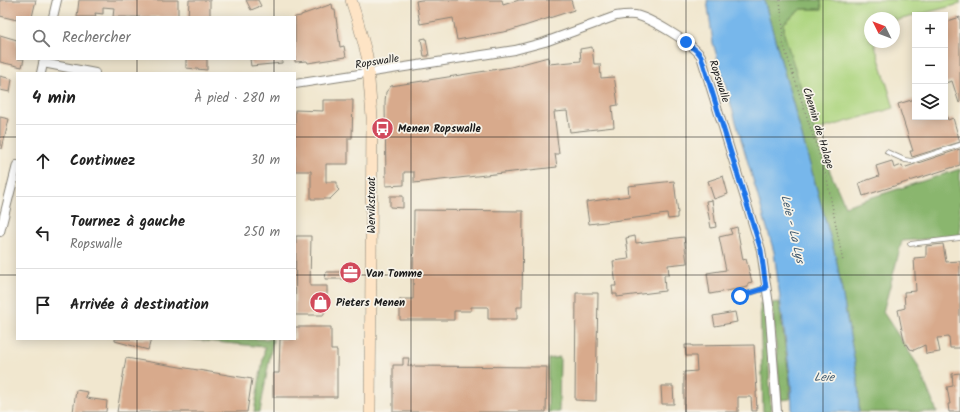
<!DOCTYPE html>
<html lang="fr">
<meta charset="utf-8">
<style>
body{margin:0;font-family:Kalam,sans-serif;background:#f2f2f2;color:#222}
.controls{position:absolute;right:12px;top:12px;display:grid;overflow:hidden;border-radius:0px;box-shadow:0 2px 10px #0003}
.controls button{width:36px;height:36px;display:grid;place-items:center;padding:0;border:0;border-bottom:1px solid #e0e0e0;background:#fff;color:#222;font:20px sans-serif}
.compass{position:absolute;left:864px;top:12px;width:36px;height:36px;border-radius:50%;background:#fff;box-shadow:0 2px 10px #0003;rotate:312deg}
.stop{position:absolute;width:12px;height:12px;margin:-9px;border:3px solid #1a73e8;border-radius:50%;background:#fff}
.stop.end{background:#1a73e8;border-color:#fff;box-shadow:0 1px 4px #0008}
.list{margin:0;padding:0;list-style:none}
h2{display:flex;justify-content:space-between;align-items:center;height:52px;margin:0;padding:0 16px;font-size:17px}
h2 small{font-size:13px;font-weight:400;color:#767676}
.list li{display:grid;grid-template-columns:26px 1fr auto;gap:12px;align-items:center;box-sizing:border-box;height:72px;padding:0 16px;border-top:1px solid #e0e0e0}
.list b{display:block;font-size:15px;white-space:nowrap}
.list p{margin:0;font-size:13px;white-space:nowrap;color:#767676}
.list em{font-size:13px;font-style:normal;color:#767676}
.icon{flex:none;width:22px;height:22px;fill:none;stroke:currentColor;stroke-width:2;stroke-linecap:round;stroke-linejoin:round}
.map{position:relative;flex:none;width:960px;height:412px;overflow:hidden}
.search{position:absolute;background:#fff;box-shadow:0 2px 10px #0003;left:16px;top:16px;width:280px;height:44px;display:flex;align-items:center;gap:10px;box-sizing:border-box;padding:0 14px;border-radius:0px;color:#767676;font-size:15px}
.panel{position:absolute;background:#fff;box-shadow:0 2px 10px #0003;left:16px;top:72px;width:280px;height:268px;border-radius:0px}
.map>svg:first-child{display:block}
.green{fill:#aed580;stroke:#65784e}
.forest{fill:#8ab66e;stroke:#536945}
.water{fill:#77b7eb;stroke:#4a6a84}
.building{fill:#d8aa8c}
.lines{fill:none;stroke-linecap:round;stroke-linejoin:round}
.lane-casing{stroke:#868276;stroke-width:5.5}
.street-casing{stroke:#868276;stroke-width:10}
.secondary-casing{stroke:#868276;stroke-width:12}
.path{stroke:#868276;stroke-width:1.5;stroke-dasharray:1 3;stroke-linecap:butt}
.lane{stroke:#fff;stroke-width:4}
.street{stroke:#fff;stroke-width:8}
.secondary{stroke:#fee4c5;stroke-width:11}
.route{stroke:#1a73e8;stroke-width:5}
.grid{fill:none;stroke:#1c1c1c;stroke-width:1;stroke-opacity:0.55}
.labels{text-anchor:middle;stroke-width:3.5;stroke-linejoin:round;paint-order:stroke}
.street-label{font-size:11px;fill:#1c1c1c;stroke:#f7f3e8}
.poi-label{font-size:11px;font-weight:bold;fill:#1c1c1c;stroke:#f7f3e8;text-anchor:start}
.water-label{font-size:12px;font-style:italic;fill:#405a6f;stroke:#f7f3e8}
</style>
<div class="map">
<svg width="960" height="412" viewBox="0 0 960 412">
<rect width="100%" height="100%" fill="#f7f3e8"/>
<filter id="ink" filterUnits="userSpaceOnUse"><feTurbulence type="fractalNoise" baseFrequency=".025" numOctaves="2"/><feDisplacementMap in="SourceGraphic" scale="8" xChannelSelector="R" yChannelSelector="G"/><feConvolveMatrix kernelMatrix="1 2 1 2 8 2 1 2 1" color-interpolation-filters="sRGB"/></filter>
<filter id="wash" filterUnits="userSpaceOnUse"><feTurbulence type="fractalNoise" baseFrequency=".012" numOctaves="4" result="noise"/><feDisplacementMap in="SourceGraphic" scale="16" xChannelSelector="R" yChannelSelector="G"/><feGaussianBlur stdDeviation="0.9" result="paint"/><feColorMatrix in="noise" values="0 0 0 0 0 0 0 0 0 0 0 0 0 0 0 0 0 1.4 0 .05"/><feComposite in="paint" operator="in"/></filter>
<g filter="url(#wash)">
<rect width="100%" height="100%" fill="#f1e7cf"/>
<path class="green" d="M821 0H960V4L894 21V18H870V42H874L894 108 814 131 784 34V23L801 9H822Z"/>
<g class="forest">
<path d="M764 0H821L822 9H801L784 23V34L821 151 845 206 960 169V236L902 241 883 312 917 364 937 412H859L858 380 836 258Z"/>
<path d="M779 302 790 383V399L781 400 772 303Z"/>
<path d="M760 303 766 304 771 412H763Z"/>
<path d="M187 339H273L260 412H254L265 347Z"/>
<path d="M560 357 559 412H548V359Z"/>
</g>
<path class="water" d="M707 0H764L836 258 858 380 859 412H792L791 383 774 252 713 43Z"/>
<g id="blocks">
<g class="building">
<path d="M0 0H36L32 17H17V20L0 16Z"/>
<path d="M79 0H178V17H113L114 8 103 7V14L95 13 96 17H77Z"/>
<path d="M189 0H210V17H188Z"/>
<path d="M246 0H258L261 6 251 10Z"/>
<path d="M421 0H502L503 5 519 0H571L574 10 509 31 457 40 453 18 420 24 416 1Z"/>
<path d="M332 4 333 10H335L340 47 344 46 346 57 308 63 307 61 295 62V17L301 16V15Z"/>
<path d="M960 17V102L959 103 952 81 945 83V22Z"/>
<path d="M0 35 17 40V59H24L22 67 0 62Z"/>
<path d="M426 38 429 56H424L421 39Z"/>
<path d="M592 47 594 64H600L601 78 614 77 615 82 618 105 612 106 614 127 570 132 567 111 554 112 559 154H555L557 167 414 183V172H404V185L386 186 385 102 386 92 391 86 511 67 548 57 549 64 581 61 580 49Z"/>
<path d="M186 59H207V70L186 68Z"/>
<path d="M250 59H282V63L251 66Z"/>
<path d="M0 76 12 79 10 92 0 90Z"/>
<path d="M915 99V117H947L948 120 953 118 960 142 912 157 910 151H913L898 104Z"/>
<path d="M323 100H353L352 138H348V164H326V182H337V188L339 190 330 199H311V171H295V110L323 111Z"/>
<path d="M0 117 9 119 2 149 0 148Z"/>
<path d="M960 149V165L863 196 859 183 879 176 876 166 892 161 894 168 902 165 903 168Z"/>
<path d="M723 176 728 194 714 199 708 181Z"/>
<path d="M674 181 678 213H677V218L668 219 667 214 589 224 586 202 629 196 628 186Z"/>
<path d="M390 196H403V208L390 207Z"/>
<path d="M712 200 716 227 711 228 706 201Z"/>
<path d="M414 210 523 211 522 307H517V319H488V307H471V311H454V320H400V299H413Z"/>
<path d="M737 227 743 260 746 259 752 282 748 283V287L710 294 707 273 726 270 719 237 732 234 730 229Z"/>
<path d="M296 236H311L310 286H327V295H324V315H295Z"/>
<path d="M635 236 636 243 684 237 687 263 668 265 669 275H664L665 291 617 297V294H613L612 286H616L613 261 629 259 626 238Z"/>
<path d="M943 244 946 262 960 261V348H950L949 337 937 338 940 352 926 354 925 345 914 350 910 349 907 344 905 345 898 310 905 308 904 292 916 291 914 258 926 257V246Z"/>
<path d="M326 272H352V279H325Z"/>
<path d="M576 293H598L596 401 575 400Z"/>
<path d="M735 312 737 322 715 326 713 316Z"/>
<path d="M295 327H331V350H337V397H273V373H279L280 339H295Z"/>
<path d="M115 339H151L148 350 115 341Z"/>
<path d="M685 345H692V346L754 345 757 392H756L757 411H752L751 397H738V412H684V372L697 371 696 356H686Z"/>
<path d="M126 358 252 379 247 412H117Z"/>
<path d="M403 358H409L408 366 547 367 546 412H393V365H403Z"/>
<path d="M960 373V412H949L948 404H950L947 387 953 386 952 374Z"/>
<path d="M661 386H673L674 404H662Z"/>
<path d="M76 390 88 392 86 398 107 401 106 412H73Z"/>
</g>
</g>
</g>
<g filter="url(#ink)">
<use href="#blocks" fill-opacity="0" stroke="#868276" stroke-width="1"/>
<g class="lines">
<defs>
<g id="lane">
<path d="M887 152 905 160 912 161 960 145"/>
<path d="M910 244 960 238"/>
<path d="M740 296 766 288"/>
</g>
<g id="street">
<path d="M53 17 57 0"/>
<path d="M43 63 95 73"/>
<path d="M41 73 44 59"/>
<path d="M295 84 515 50 545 42 616 16C622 15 628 14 635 15 650 18 692 43 701 56L761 250 769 305 777 412"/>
<path d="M0 232 17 165"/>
</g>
<path id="secondary" d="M351 0 358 22 367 56 372 117 370 412"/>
</defs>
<use href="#lane" class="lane-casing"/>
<use href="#street" class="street-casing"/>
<use href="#secondary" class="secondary-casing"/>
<path class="path" d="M780 0 783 29 782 40 827 179 843 262"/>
<use href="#lane" class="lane"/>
<use href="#street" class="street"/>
<use href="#secondary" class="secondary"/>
</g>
</g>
<g class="lines" filter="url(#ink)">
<path class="route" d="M686 42 698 52 701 56 761 250 766 288 740 296"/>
</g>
<path class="grid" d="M137 0V17M274 0V17M411 0V412M549 0V412M686 0V412M823 0V412M137 59V73M274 59V73M0 137H17M295 137H960M0 275H17M295 275H960M137 339V412M274 339V412"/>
<defs>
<symbol id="bus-disc" viewBox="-11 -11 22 22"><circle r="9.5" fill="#d1495b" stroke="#f7f3e8"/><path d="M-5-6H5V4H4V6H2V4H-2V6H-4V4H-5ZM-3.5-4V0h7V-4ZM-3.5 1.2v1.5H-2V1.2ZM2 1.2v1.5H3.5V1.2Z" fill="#fff"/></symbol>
<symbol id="office-disc" viewBox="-11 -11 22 22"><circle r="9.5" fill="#d1495b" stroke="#f7f3e8"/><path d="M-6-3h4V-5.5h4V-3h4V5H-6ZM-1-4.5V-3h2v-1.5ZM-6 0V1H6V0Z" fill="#fff"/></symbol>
<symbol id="shop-disc" viewBox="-11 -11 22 22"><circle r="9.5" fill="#d1495b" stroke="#f7f3e8"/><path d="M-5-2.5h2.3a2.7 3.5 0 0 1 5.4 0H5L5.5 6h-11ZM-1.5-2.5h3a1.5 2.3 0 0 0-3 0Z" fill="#fff"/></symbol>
</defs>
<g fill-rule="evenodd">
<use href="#bus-disc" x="370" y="116" width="25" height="25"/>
<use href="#office-disc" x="338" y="260" width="25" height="25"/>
<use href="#shop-disc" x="308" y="290" width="25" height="25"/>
</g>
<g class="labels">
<g class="street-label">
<text transform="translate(377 61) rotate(-9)" y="4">Ropswalle</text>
<text transform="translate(720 81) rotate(72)" y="4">Ropswalle</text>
<text transform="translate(819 128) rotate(73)" y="4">Chemin de Halage</text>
<text transform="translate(371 205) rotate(-90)" y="4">Wervikstraat</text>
</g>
<g class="poi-label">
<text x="398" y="132">Menen Ropswalle</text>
<text x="366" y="277">Van Tomme</text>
<text x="336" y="306">Pieters Menen</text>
</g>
<g class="water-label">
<text transform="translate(793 229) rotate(77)" y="4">Leie - La Lys</text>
<text x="824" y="381">Leie</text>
</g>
</g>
</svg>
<div class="controls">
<button>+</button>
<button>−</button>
<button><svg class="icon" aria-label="layers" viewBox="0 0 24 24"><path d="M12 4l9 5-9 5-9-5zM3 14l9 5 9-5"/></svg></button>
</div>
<svg class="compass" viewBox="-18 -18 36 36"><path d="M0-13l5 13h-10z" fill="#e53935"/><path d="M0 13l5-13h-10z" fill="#767676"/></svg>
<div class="stop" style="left:740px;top:296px"></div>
<div class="stop end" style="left:686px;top:42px"></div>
<div class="search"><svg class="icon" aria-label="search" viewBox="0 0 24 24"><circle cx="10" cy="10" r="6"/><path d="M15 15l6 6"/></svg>Rechercher</div>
<section class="panel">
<h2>4 min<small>À pied · 280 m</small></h2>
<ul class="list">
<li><svg class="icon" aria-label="ahead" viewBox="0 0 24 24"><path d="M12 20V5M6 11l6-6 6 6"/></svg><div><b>Continuez</b></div><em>30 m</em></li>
<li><svg class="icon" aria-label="left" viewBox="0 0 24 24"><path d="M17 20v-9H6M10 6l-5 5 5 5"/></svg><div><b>Tournez à gauche</b><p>Ropswalle</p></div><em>250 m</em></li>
<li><svg class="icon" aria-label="arrive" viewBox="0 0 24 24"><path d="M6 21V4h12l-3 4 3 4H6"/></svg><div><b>Arrivée à destination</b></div></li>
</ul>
</section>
</div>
